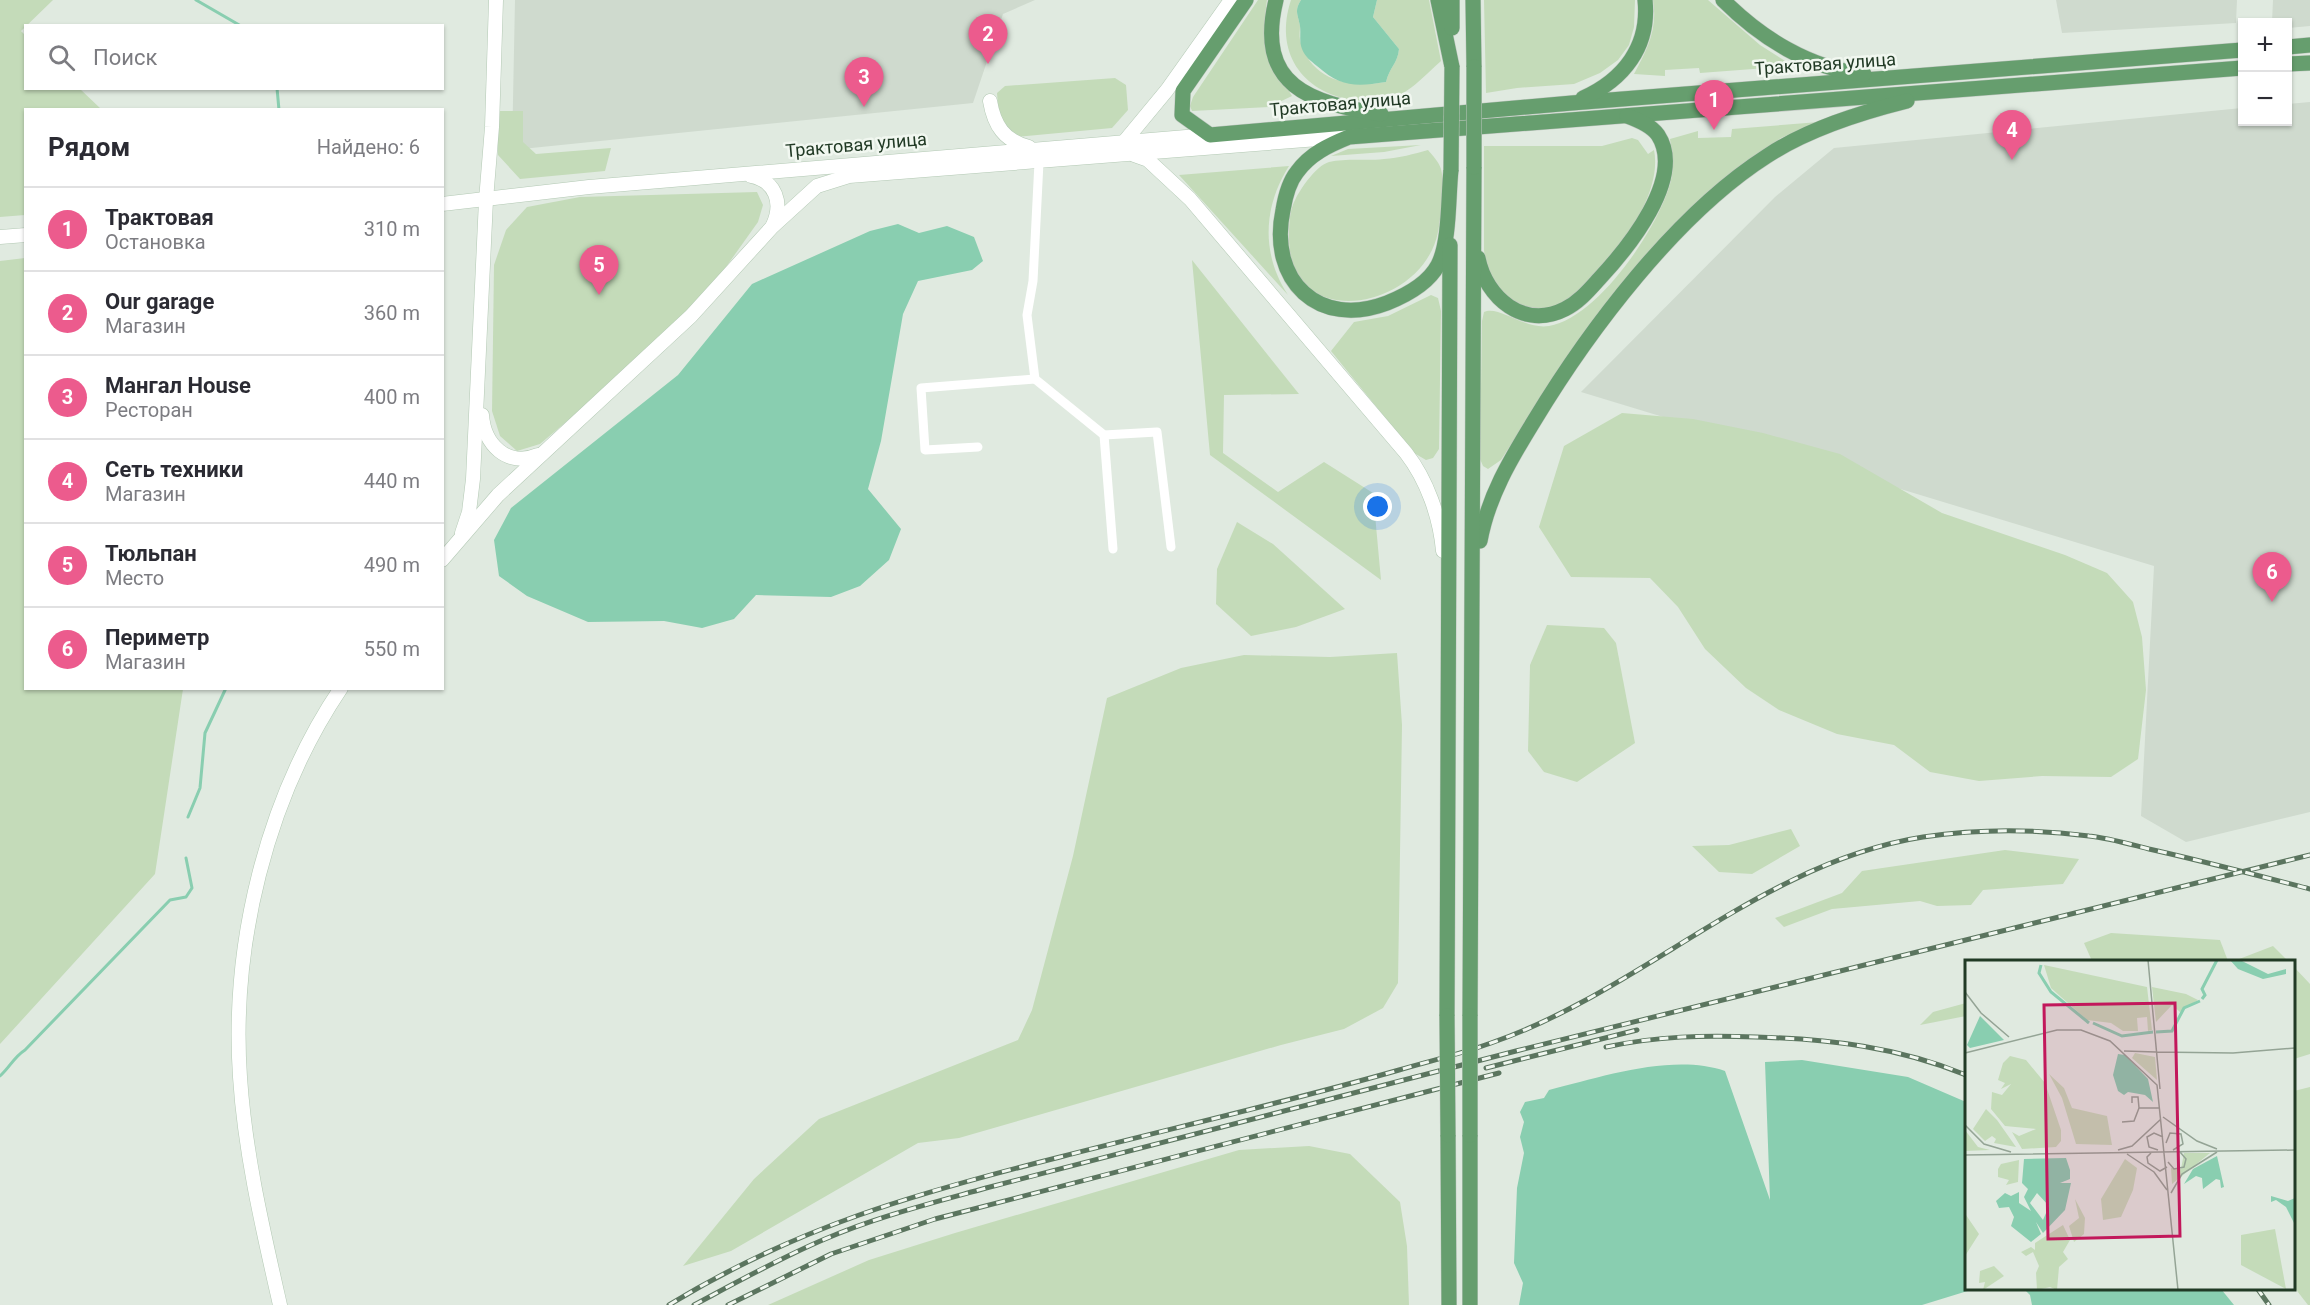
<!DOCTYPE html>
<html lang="ru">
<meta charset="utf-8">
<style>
body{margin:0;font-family:Roboto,sans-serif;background:#f7f7f7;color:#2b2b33}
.controls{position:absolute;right:18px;top:18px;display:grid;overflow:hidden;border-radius:0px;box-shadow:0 2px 4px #0004}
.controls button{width:54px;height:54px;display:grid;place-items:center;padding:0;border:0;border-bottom:2px solid #e1e1e2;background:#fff;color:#2b2b33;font:30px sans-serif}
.you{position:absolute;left:1378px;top:507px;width:21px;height:21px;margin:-15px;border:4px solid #fff;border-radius:50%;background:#1a73e8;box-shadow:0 0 0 9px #1a73e833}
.badge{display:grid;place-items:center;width:39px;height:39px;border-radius:50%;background:#ec5b8d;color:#fff;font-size:20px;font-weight:700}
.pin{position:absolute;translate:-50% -50px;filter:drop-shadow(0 2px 3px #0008)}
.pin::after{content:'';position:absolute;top:32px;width:21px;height:18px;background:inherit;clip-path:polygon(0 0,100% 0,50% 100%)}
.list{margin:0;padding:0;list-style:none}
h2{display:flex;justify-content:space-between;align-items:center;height:78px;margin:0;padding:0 24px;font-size:26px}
h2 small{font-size:20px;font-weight:400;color:#7c7c81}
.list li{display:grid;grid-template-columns:39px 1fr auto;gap:18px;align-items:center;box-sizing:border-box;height:84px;padding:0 24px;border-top:2px solid #e1e1e2}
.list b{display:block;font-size:22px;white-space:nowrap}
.list p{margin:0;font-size:20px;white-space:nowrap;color:#7c7c81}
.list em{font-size:20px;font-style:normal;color:#7c7c81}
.icon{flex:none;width:33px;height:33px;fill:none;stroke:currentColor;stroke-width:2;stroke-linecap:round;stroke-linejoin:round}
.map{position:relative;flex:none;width:2310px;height:1305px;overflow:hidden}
.search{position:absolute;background:#fff;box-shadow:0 2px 4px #0004;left:24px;top:24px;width:420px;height:66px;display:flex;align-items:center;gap:15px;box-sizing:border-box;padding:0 21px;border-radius:0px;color:#7c7c81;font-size:22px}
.panel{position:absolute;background:#fff;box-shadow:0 2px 4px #0004;left:24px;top:108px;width:420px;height:582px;border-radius:0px}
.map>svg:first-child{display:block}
.built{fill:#cfdace}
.green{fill:#c4dbb9}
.water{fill:#89ceb0}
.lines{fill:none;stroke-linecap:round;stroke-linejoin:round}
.stream{stroke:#89ceb0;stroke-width:3}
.secondary-casing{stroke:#b3c9b4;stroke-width:15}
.primary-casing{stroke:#c1c8c2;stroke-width:16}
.street{stroke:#fff;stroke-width:9}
.secondary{stroke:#fff;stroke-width:14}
.primary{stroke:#669e6e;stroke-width:15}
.rail-casing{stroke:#5b755f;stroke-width:5}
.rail{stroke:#f1f7f0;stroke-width:3;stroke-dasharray:9;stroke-linecap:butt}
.primary-bridge-casing{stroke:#c1c8c2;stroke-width:16;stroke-linecap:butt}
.primary-bridge{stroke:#669e6e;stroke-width:15}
.labels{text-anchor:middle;stroke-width:5;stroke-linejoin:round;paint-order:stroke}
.street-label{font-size:18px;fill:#213a25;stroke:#f1f7f0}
.inset-river{fill:none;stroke:#89ceb0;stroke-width:3}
.inset-road{fill:none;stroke:#94a495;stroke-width:1.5}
.view{fill:#c2185b;fill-opacity:0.15;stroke:#c2185b;stroke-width:3}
.inset-edge{fill:none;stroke:#213a25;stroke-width:3}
</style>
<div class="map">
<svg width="2310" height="1305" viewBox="0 0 2310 1305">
<rect width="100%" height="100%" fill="#e0eae0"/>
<g class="built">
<path d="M515 0H1035L1003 14 973 103 512 150Z"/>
<path d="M2056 0H2237L2236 23 2062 33Z"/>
<path d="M2273 0H2310V26L2288 28V22H2272Z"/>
<path d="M2310 102V812L2186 842 2141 816 2154 566 1581 392 1775 197 1834 148 2242 108V122H2288V104Z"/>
</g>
<g class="green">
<path d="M0 0H53L21 31 25 35 26 88 80 89 101 109 26 110 25 215 0 217Z"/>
<path d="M1258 0H1267C1261 33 1275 69 1292 96L1269 107 1192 111 1190 106 1193 97Z"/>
<path d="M1291 0H1301C1294 11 1298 14 1300 26 1300 30 1299 35 1300 40 1311 81 1349 88 1386 82 1389 68 1398 63 1399 49L1373 17 1377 0H1429L1441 61C1425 75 1407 96 1385 101 1375 103 1364 101 1353 100 1301 92 1274 51 1291 0Z"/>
<path d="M1484 0H1635L1634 27 1629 45 1618 60 1600 73 1574 84 1517 88 1486 93Z"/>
<path d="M1653 0H1708L1760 45 1793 66 1700 73 1699 68 1665 70V76L1634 74C1647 50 1658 29 1653 0Z"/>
<path d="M1115 78 1126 85 1128 110 1112 128 1016 137 999 119 997 93 1005 86Z"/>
<path d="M498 111H523V142L536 154 611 148 605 171 520 179 498 155Z"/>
<path d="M1819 122 1781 138 1741 166 1576 343 1501 460 1488 469 1483 466 1480 459 1482 321 1484 312C1499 305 1525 330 1549 326 1598 318 1660 226 1671 180 1674 167 1672 153 1670 139L1698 131V138L1731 137 1732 129Z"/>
<path d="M1632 138 1638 140 1648 154 1654 150C1664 199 1607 268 1571 297 1567 300 1561 306 1556 308 1538 315 1509 303 1498 288 1490 279 1485 262 1484 250V146H1602Z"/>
<path d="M1421 145 1384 152 1331 156 1348 149Z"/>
<path d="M1428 150C1432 155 1439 162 1441 169 1445 184 1441 217 1438 232 1423 309 1290 335 1289 239 1289 225 1289 210 1296 198 1302 187 1316 166 1329 162 1346 158 1367 161 1384 159 1399 158 1414 154 1428 150Z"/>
<path d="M1289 166C1263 207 1261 254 1288 295L1179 175Z"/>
<path d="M757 192 763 205 758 222 691 316 540 444 517 451 500 436 492 411 494 265 506 230 527 207 580 197Z"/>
<path d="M25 258 26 688 183 689 155 874 0 1044V261Z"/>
<path d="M1192 260 1299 394 1224 395 1223 453 1278 492 1324 462 1373 493 1381 580 1210 455Z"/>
<path d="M1431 295 1438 298 1441 311 1439 449 1433 458 1426 460 1414 453 1331 351 1354 322 1388 316Z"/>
<path d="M1622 413 1693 419 1763 433 1840 454 1942 513 2065 555 2107 573 2133 602 2142 637 2146 690 2138 759 2111 777 2042 776 1979 781 1930 772 1894 745 1837 734 1779 710 1746 688 1705 649 1678 607 1650 578 1571 577 1539 527 1564 446Z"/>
<path d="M1237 522 1273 544 1345 609 1296 627 1251 636 1216 604 1217 569Z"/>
<path d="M1547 625 1604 628 1616 643 1635 743 1577 782 1544 772 1528 751 1530 665Z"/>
<path d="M1397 653 1402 725 1398 983 1383 1008 1344 1029 1281 1045 959 1138 918 1143 731 1251 683 1266 754 1179 819 1119 1018 1040 1032 1010 1073 856 1107 698 1181 668 1244 655 1330 657Z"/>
<path d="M1791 829 1800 846 1752 874 1719 872 1692 846 1729 845Z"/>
<path d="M2005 850 2079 859 2063 884 1983 890 1971 905 1937 906 1920 901 1832 909 1784 927 1775 918 1842 893 1862 871Z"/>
<path d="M2111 933 2220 940 2228 961H2092L2084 943Z"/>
<path d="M2273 946 2288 961H2234Z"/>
<path d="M2294 967 2310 984V1054L2294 1059Z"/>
<path d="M1966 1003V1016L1920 1025 1933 1012Z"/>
<path d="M2310 1087V1305H2308L2294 1287V1091Z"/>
<path d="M1309 1146 1350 1154 1400 1202 1407 1246 1409 1305H768L869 1260 955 1233 1239 1150Z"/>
</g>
<g class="water">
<path d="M1301 0H1377L1373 17 1399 49C1398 63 1389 68 1386 82 1355 87 1341 87 1317 66 1311 61 1305 57 1302 49 1299 42 1301 34 1300 26 1298 14 1294 11 1301 0Z"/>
<path d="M898 224 919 233 947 226 974 237 983 261 972 270 918 281 903 314 881 441 868 489 901 529 889 560 860 586 831 597 756 595 734 619 702 628 664 621 588 622 527 596 499 576 494 540 511 508 678 375 752 284 870 231Z"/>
<path d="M1802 1060 1908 1077 1966 1102V1288L1974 1289 1922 1305H1519L1523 1283 1514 1263 1517 1188 1524 1153 1520 1137 1524 1122 1520 1112 1525 1102 1544 1098 1549 1090C1601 1077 1673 1053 1725 1071L1770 1200 1765 1062Z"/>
<path d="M2024 1289H2221L2234 1305H2032L2030 1295Z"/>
</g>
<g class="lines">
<g class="stream">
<path d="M196 0 241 26"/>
<path d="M277 88 279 110"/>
<path d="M188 817 200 788 205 733 226 688"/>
<path d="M0 1076C10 1067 14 1057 25 1050L170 900 186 897 192 888 186 858"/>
</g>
<defs>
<g id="secondary">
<path d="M990 101C994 125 1004 141 1029 147"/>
<path d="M1124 142 1167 90 1231 0"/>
<path d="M1134 155 1148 160 1190 199 1406 453C1427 480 1440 517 1443 551"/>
<path d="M751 176C776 181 783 203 773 225"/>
<path d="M442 204 589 187 1210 135"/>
<path d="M0 237 26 235"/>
<path d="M482 415C484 444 507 468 538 455"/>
<path d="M462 533 469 512 473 479 486 200 492 127 496 0"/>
<path d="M442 560 498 495 691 316 772 227 817 186 849 176 1344 137"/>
<path d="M280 1305C263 1230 245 1154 240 1077 231 945 266 799 341 688"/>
</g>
<g id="primary">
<path d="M1246 0 1183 91 1182 115 1210 135 1572 103 2242 50"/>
<path d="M1276 0C1255 86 1310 103 1381 114"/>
<path d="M1438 0 1452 67"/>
<path d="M1473 0 1474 67"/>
<path d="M1723 0C1761 38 1810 69 1864 74"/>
<path d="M1452 28V0"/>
<path d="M2288 47 2310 45"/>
<path d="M2288 64 2310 63"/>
<path d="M1583 98C1623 80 1650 47 1645 0"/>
<path d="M1451 170C1448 197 1450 242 1438 265 1428 284 1407 295 1387 303 1319 329 1268 281 1283 210 1285 198 1289 182 1297 172 1310 154 1329 145 1349 137L2242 68"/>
<path d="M1478 258C1486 298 1524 330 1565 309 1579 302 1589 290 1599 279 1627 249 1686 178 1658 135 1651 125 1638 120 1627 116"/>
<path d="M1480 541C1488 497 1510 460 1534 421 1589 330 1676 214 1767 156 1808 129 1859 113 1907 101"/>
<path d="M1447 1016 1450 245"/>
<path d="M1470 1016 1474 167"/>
<path d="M1448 1135 1449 1305"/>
<path d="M1470 1135V1305"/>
</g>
</defs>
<use href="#secondary" class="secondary-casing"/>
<use href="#primary" class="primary-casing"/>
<g class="street">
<path d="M1039 162 1033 281 1027 315 1035 379 1104 435 1157 432 1171 547"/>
<path d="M1104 435 1113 549"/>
<path d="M978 447 925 450 921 388 1035 379"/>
</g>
<use href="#secondary" class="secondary"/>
<use href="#primary" class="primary"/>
<defs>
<g id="rail">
<path d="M1606 1047C1657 1036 1705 1035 1756 1037 1830 1039 1898 1047 1966 1075"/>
<path d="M1486 1068 1637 1030"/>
<path d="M2257 1288 2269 1305"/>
<path d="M669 1305C796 1227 917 1193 1060 1157 1173 1128 1287 1102 1399 1070 1429 1061 1461 1054 1491 1043 1642 991 1762 862 1923 837 1978 829 2034 829 2089 836 2109 838 2129 844 2149 849 2203 861 2256 875 2310 889"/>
<path d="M694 1305C737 1282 780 1258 825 1239 876 1217 932 1203 986 1188L1516 1051 2310 855"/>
<path d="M728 1305 831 1254 935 1219 1499 1073"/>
</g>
</defs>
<use href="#rail" class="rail-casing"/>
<use href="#rail" class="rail"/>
<defs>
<g id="primary-bridge">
<path d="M1474 67V167"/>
<path d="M1451 170 1452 67"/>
<path d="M1447 1016 1448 1135"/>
<path d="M1470 1135V1016"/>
</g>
</defs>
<use href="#primary-bridge" class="primary-bridge-casing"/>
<use href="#primary-bridge" class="primary-bridge"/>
</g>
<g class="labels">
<g class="street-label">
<text transform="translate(1825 64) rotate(-4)" y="6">Трактовая улица</text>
<text transform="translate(1340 104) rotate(-5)" y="6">Трактовая улица</text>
<text transform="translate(856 145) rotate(-5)" y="6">Трактовая улица</text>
</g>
</g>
<g transform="translate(1965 960)">
<rect width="330" height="330" fill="#e0eae0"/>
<path d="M79 5 182 27 187 70 183 71 182 57 172 58 173 71H158L146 63 122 60 86 28ZM187 27 221 34 233 40 215 52 207 45 191 62ZM170 93 190 97 192 120 167 98ZM45 96 61 100 80 123 96 170V181L91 187 57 189 47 172 54 176 71 169 40 166 26 149 27 132 37 135 46 124 36 129 40 123 33 120 38 103ZM84 114 99 128 107 148 142 156 147 185 111 184 97 138ZM21 149 32 160 51 187 29 183 31 179 27 176 20 181 8 169ZM0 170 13 187 25 190 0 191ZM219 193H245L207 224 206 208 216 209ZM160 199 172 208 168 230 156 257 138 260 136 239ZM54 200 53 222 41 225 44 220 33 217V209L36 204ZM110 239 120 258 119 274 109 282 104 266 114 258ZM1 255 14 274 0 296V264ZM98 265 105 280 98 292 103 299 94 307 92 330 85 327 72 330 71 313 74 306 68 292 61 296 56 292 66 287 70 290V283ZM310 269 321 329 276 305V275ZM29 306 39 316 18 330 20 322 14 323 15 311Z" fill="#c4dbb9"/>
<path d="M265 0H275L303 14 321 9V14L298 19 273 9ZM15 56 39 80 5 88 2 85ZM153 94 160 95 183 119 188 142 180 135 163 132 159 135 153 131 148 115ZM252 196 259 227 256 228 255 220 251 219 238 229 237 218 231 216 219 224 228 209ZM59 199 101 198 105 210V219L95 223H106L100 250 78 273 71 262 76 274 66 282 46 266 49 257 44 247 34 248 31 241 40 233 46 236 54 232V243L66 251 59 237 63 229 57 223ZM72 233 84 246 78 260 65 243ZM306 236 323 241 330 238V265L321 247 311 240 306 242Z" fill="#89ceb0" fill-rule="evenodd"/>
<path class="inset-river" d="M76 5 74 13 86 32 124 63M237 39 240 35 237 29 252 0M128 63 157 76 188 72M191 72 207 71 219 48 235 41"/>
<path class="inset-road" d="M183 0 195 129M0 32 16 53 44 77M159 91 191 92M191 92 268 93 330 88M0 93 92 70H116L145 81 192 125 213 330M167 143V137H173L174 148M198 157 232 181 252 189M157 162 169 161 174 148H194M0 165 19 184 46 192M201 183 205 173 216 174 218 184 208 190M153 190 167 186 196 159M193 190 184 187 182 177 189 173 198 177M186 193 182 197 183 203 195 211 202 207M162 194 189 212 202 230M0 195 330 190M203 202 209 209 219 207 221 199 215 192M206 233 217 214 252 192"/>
<path class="view" d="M210 43 215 276 83 279 79 45Z"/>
<rect width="330" height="330" class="inset-edge"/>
</g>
</svg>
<div class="controls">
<button>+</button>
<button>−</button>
</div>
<div class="you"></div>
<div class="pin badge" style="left:1714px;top:130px">1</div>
<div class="pin badge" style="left:988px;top:64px">2</div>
<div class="pin badge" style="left:864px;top:107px">3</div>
<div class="pin badge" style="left:2012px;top:160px">4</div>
<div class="pin badge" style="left:599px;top:295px">5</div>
<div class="pin badge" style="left:2272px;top:602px">6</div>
<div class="search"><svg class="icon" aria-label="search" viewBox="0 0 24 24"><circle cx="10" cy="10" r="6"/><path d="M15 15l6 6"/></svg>Поиск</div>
<section class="panel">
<h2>Рядом<small>Найдено: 6</small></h2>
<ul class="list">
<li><span class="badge">1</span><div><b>Трактовая</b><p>Остановка</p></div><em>310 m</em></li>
<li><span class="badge">2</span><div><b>Our garage</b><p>Магазин</p></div><em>360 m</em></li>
<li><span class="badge">3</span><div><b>Мангал House</b><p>Ресторан</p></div><em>400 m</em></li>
<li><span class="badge">4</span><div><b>Сеть техники</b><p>Магазин</p></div><em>440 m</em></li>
<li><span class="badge">5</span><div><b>Тюльпан</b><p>Место</p></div><em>490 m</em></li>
<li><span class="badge">6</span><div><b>Периметр</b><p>Магазин</p></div><em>550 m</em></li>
</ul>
</section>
</div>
